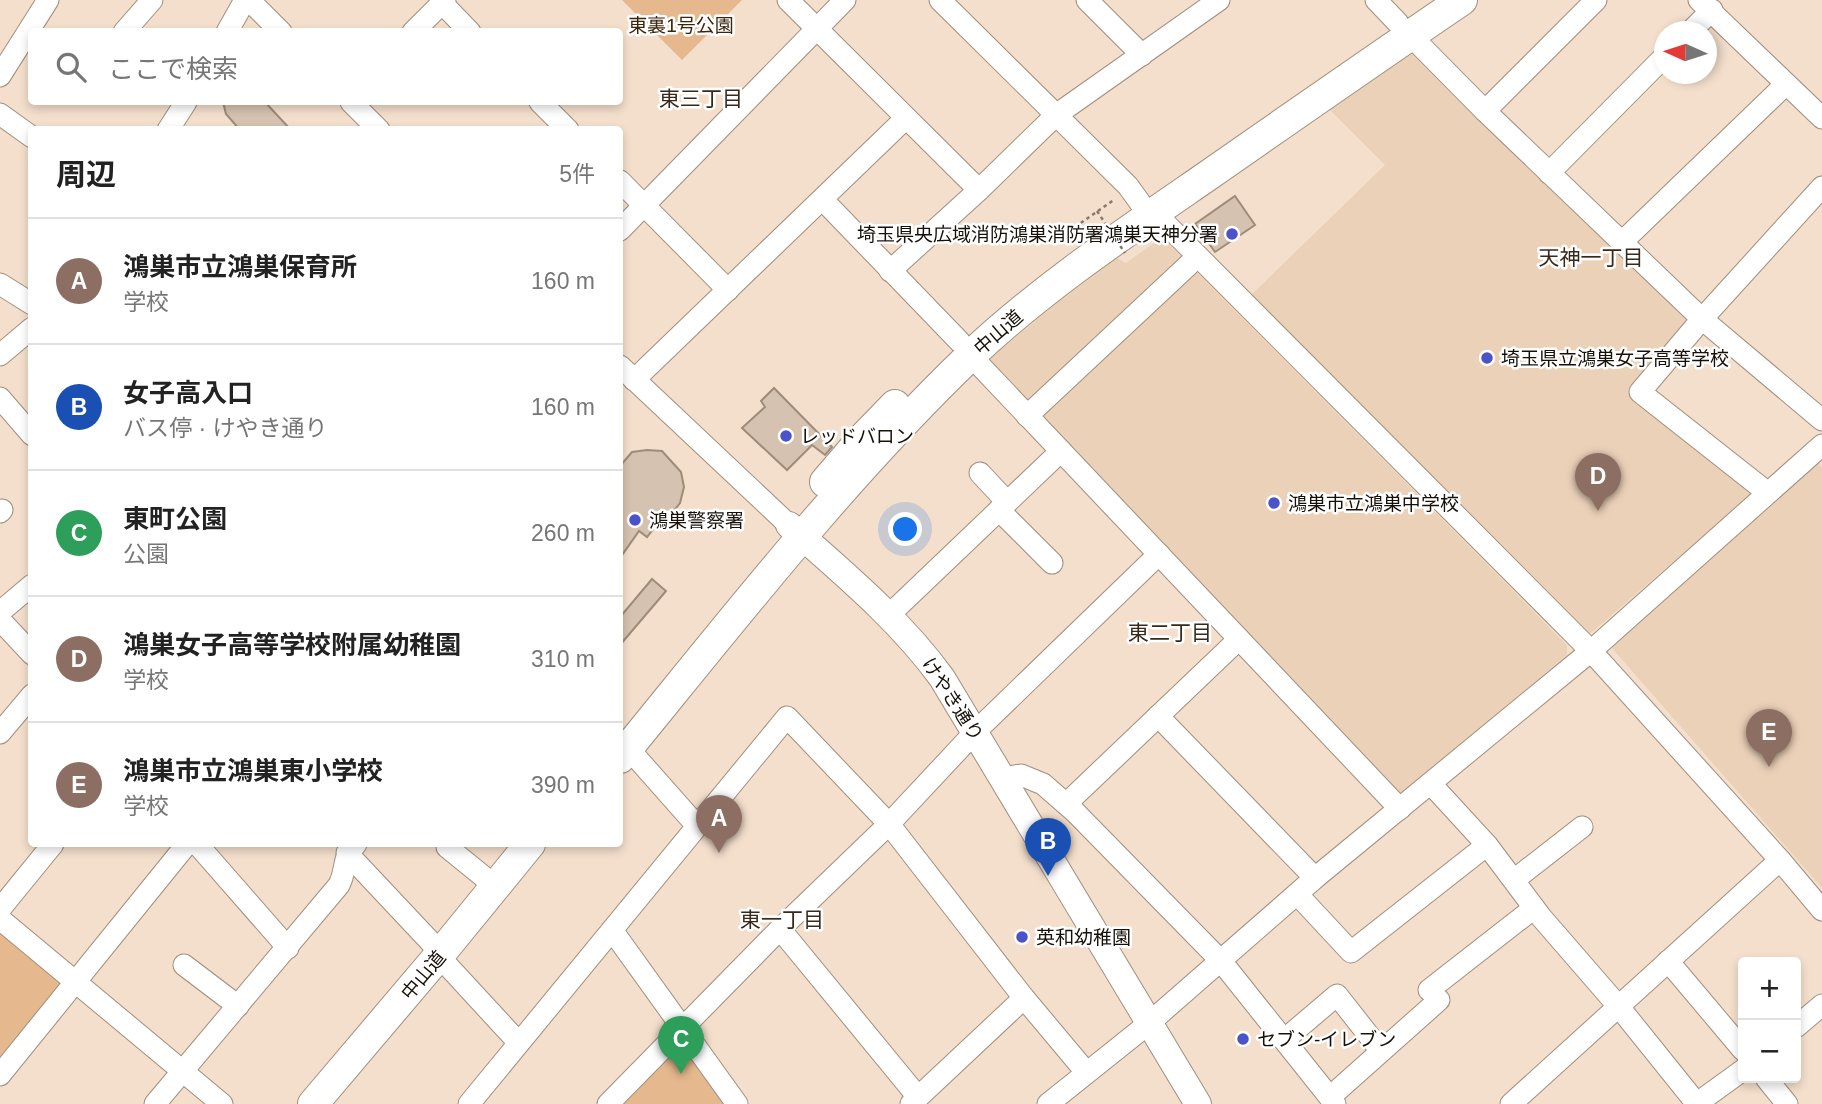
<!DOCTYPE html>
<html lang="ja">
<meta charset="utf-8">
<style>
body{margin:0;font-family:Arial,"Noto Sans JP",sans-serif;background:#f2f2f2;color:#222}
.controls{position:absolute;right:21px;bottom:21px;display:grid;overflow:hidden;border-radius:7px;box-shadow:0 4px 10px #0003}
.controls button{width:63px;height:63px;display:grid;place-items:center;padding:0;border:0;border-bottom:2px solid #e0e0e0;background:#fff;color:#222;font:35px sans-serif}
.compass{position:absolute;left:1654px;top:21px;width:63px;height:63px;border-radius:50%;background:#fff;box-shadow:0 4px 10px #0003;rotate:273deg}
.you{position:absolute;left:906px;top:530px;width:24px;height:24px;margin:-18px;border:5px solid #fff;border-radius:50%;background:#1a73e8;box-shadow:0 0 0 10px #1a73e833}
.badge{display:grid;place-items:center;width:46px;height:46px;border-radius:50%;background:#2563eb;color:#fff;font-size:23px;font-weight:700}
.pin{position:absolute;translate:-50% -58px;filter:drop-shadow(0 2px 4px #0008)}
.pin::after{content:'';position:absolute;top:37px;width:24px;height:21px;background:inherit;clip-path:polygon(0 0,100% 0,50% 100%)}
.list{margin:0;padding:0;list-style:none}
h2{display:flex;justify-content:space-between;align-items:center;height:91px;margin:0;padding:0 28px;font-size:30px}
h2 small{font-size:23px;font-weight:400;color:#767676}
.list li{display:grid;grid-template-columns:46px 1fr auto;gap:21px;align-items:center;box-sizing:border-box;height:126px;padding:0 28px;border-top:2px solid #e0e0e0}
.list b{display:block;font-size:26px;white-space:nowrap}
.list p{margin:0;font-size:23px;white-space:nowrap;color:#767676}
.list em{font-size:23px;font-style:normal;color:#767676}
.icon{flex:none;width:38px;height:38px;fill:none;stroke:currentColor;stroke-width:2;stroke-linecap:round;stroke-linejoin:round}
.map{position:relative;flex:none;width:1822px;height:1104px;overflow:hidden}
.search{position:absolute;background:#fff;box-shadow:0 4px 10px #0003;left:28px;top:28px;width:595px;height:77px;display:flex;align-items:center;gap:18px;box-sizing:border-box;padding:0 24px;border-radius:7px;color:#767676;font-size:26px}
.panel{position:absolute;background:#fff;box-shadow:0 4px 10px #0003;left:28px;top:126px;width:595px;height:721px;border-radius:7px}
.map>svg:first-child{display:block}
.built{fill:#ecd1b9}
.green{fill:#e5b88e}
.building{fill:#d6c2b0;stroke:#9e8b79;stroke-width:2}
.lines{fill:none;stroke-linecap:round;stroke-linejoin:round}
.minor-casing{stroke:#a18e7c;stroke-width:23}
.major-casing{stroke:#a18e7c;stroke-width:28}
.highway-casing{stroke:#a18e7c;stroke-width:32}
.path{stroke:#86796c;stroke-width:2.5;stroke-dasharray:3.5 3.5;stroke-linecap:butt}
.minor{stroke:#fff;stroke-width:21}
.major{stroke:#fff;stroke-width:26}
.highway{stroke:#fff;stroke-width:30}
.path-bridge{stroke:#86796c;stroke-width:2.5;stroke-dasharray:3.5 3.5;stroke-linecap:butt}
.poi-dot{fill:#4a53c9;stroke:#fff;stroke-width:2.5}
.labels{text-anchor:middle;stroke-width:5;stroke-linejoin:round;paint-order:stroke}
.park-label{font-size:19px;fill:#3d250b;stroke:#fff}
.poi-label{font-size:19px;fill:#161009;stroke:#fff;text-anchor:start}
.street-label{font-size:19px;fill:#161009;stroke:#fff}
.neighbourhood-label{font-size:21px;fill:#38291a;stroke:#fff}
</style>
<div class="map">
<svg width="1822" height="1104" viewBox="0 0 1822 1104">
<rect width="100%" height="100%" fill="#f4dfcc"/>
<g class="built">
<path d="M1413 52 1694 322 1634 394 1752 485V494L1585 638 1250 296 1385 165 1330 110Z"/>
<path d="M1162 237 1567 645V655L1398 797 987 361 1057 303 1117 258 1126 263Z"/>
<path d="M1817 461 1822 468V888L1611 647Z"/>
</g>
<g class="green">
<path d="M622 0H742L682 60Z"/>
<path d="M0 927 66 983 0 1067Z"/>
<path d="M682 1042 731 1104H621Z"/>
</g>
<g class="building">
<path d="M223 102H265L291 130H240L226 114Z"/>
<path d="M1235 196 1255 225 1215 252 1195 224Z"/>
<path d="M774 388 832 447 825 455 812 445 787 470 742 428 765 407 761 401Z"/>
<path d="M647 450 662 451 681 472 684 487 680 503 673 512 662 518 647 537 639 531 620 558V466L632 452Z"/>
<path d="M652 579 666 591 620 645V617Z"/>
</g>
<g class="lines">
<defs>
<g id="minor">
<path d="M249 0 281 32"/>
<path d="M788 0 979 190"/>
<path d="M940 0 1128 186 1141 204"/>
<path d="M1087 0 1142 55"/>
<path d="M1376 0 1398 23"/>
<path d="M1699 0 1822 118"/>
<path d="M442 3 470 32"/>
<path d="M124 32 152 0"/>
<path d="M227 32 245 0"/>
<path d="M413 32 445 0"/>
<path d="M1690 32 1712 10"/>
<path d="M1410 35 1485 111 1702 319 1822 420"/>
<path d="M0 76 48 0"/>
<path d="M351 102 379 130"/>
<path d="M540 102 568 130"/>
<path d="M1485 111 1596 0"/>
<path d="M0 114 32 137"/>
<path d="M168 130 186 102"/>
<path d="M1549 173 1664 57"/>
<path d="M620 181 728 290"/>
<path d="M823 200 960 342"/>
<path d="M1154 212 1591 651 1780 860 1822 910"/>
<path d="M620 230 845 0"/>
<path d="M1622 242 1786 84"/>
<path d="M890 271 979 190 1056 115 1219 0"/>
<path d="M0 284 32 304"/>
<path d="M0 355 32 328"/>
<path d="M971 356 1400 809"/>
<path d="M620 366 789 525"/>
<path d="M634 380 906 118"/>
<path d="M0 398 32 435"/>
<path d="M1027 416 1197 257"/>
<path d="M980 473 1007 502"/>
<path d="M1768 493 1640 392 1702 319 1822 187"/>
<path d="M999 510 1052 563"/>
<path d="M0 512 2 510"/>
<path d="M0 612 32 585"/>
<path d="M888 616 1061 451"/>
<path d="M0 620 32 654"/>
<path d="M1158 716 1315 878"/>
<path d="M0 733 32 695"/>
<path d="M628 748 697 826"/>
<path d="M1002 778 1021 775 1043 784 1074 811 1221 961 1335 1104"/>
<path d="M1431 784 1487 845 1541 917 1619 1007 1697 1104"/>
<path d="M1066 804 1239 639"/>
<path d="M197 844 288 948"/>
<path d="M447 847 495 886"/>
<path d="M347 853 441 953"/>
<path d="M1514 880 1582 827"/>
<path d="M1297 894 1351 952 1487 845"/>
<path d="M0 909 53 844"/>
<path d="M0 919 222 1104"/>
<path d="M780 929 918 1097"/>
<path d="M612 930 737 1104"/>
<path d="M1668 961 1743 1050"/>
<path d="M184 965 238 1006"/>
<path d="M448 966 519 1043"/>
<path d="M1429 990 1534 908"/>
<path d="M1796 1027 1822 1005"/>
<path d="M1284 1040 1337 995 1381 1051"/>
<path d="M0 1075 187 844"/>
<path d="M1766 1078 1787 1104"/>
<path d="M1330 1097 1439 1000"/>
<path d="M155 1104 339 885C348 867 340 861 356 844"/>
<path d="M469 1104 787 717 889 824 1024 998 1086 1072"/>
<path d="M608 1104 780 929 889 824 975 732 1159 554"/>
<path d="M911 1104 1024 998"/>
<path d="M1048 1104 1148 1024 1315 878 1591 651 1822 445"/>
<path d="M1511 1104 1780 860"/>
<path d="M1696 1104 1743 1070"/>
</g>
<path id="major" d="M789 525C843 573 900 620 942 678L1198 1104"/>
<g id="highway">
<path d="M825 482 860 441 895 405"/>
<path d="M620 758C732 621 842 479 970 356 1041 289 1123 234 1203 179 1289 119 1375 59 1462 0"/>
<path d="M313 1104 441 953 530 844"/>
</g>
</defs>
<use href="#minor" class="minor-casing"/>
<use href="#major" class="major-casing"/>
<use href="#highway" class="highway-casing"/>
<path class="path" d="M1075 227 1115 199"/>
<use href="#minor" class="minor"/>
<use href="#major" class="major"/>
<use href="#highway" class="highway"/>
<path class="path-bridge" d="M1097 211 1125 253"/>
</g>
<g class="poi-dot">
<circle cx="1232" cy="234" r="7"/>
<circle cx="1487" cy="358" r="7"/>
<circle cx="786" cy="436" r="7"/>
<circle cx="1274" cy="503" r="7"/>
<circle cx="635" cy="520" r="7"/>
<circle cx="1022" cy="937" r="7"/>
<circle cx="1243" cy="1039" r="7"/>
</g>
<g class="labels">
<g class="park-label">
<text x="681" y="32">東裏1号公園</text>
</g>
<g class="poi-label">
<text x="1218" y="241" text-anchor="end">埼玉県央広域消防鴻巣消防署鴻巣天神分署</text>
<text x="1501" y="365">埼玉県立鴻巣女子高等学校</text>
<text x="800" y="443">レッドバロン</text>
<text x="1288" y="510">鴻巣市立鴻巣中学校</text>
<text x="649" y="527">鴻巣警察署</text>
<text x="1036" y="944">英和幼稚園</text>
<text x="1257" y="1046">セブン-イレブン</text>
</g>
<g class="street-label">
<text transform="translate(998 332) rotate(-41)" y="7">中山道</text>
<text transform="translate(953 699) rotate(57)" y="7">けやき通り</text>
<text transform="translate(423 975) rotate(-50)" y="7">中山道</text>
</g>
<g class="neighbourhood-label">
<text x="701" y="106">東三丁目</text>
<text x="1591" y="265">天神一丁目</text>
<text x="1170" y="640">東二丁目</text>
<text x="782" y="927">東一丁目</text>
</g>
</g>
</svg>
<div class="controls">
<button>+</button>
<button>−</button>
</div>
<svg class="compass" viewBox="-18 -18 36 36"><path d="M0-13l5 13h-10z" fill="#e53935"/><path d="M0 13l5-13h-10z" fill="#767676"/></svg>
<div class="you"></div>
<div class="pin badge" style="left:719px;top:853px;background:#8d6e63">A</div>
<div class="pin badge" style="left:1048px;top:876px;background:#1a4fb4">B</div>
<div class="pin badge" style="left:681px;top:1074px;background:#2e9e5b">C</div>
<div class="pin badge" style="left:1598px;top:511px;background:#8d6e63">D</div>
<div class="pin badge" style="left:1769px;top:767px;background:#8d6e63">E</div>
<div class="search"><svg class="icon" aria-label="search" viewBox="0 0 24 24"><circle cx="10" cy="10" r="6"/><path d="M15 15l6 6"/></svg>ここで検索</div>
<section class="panel">
<h2>周辺<small>5件</small></h2>
<ul class="list">
<li><span class="badge" style="background:#8d6e63">A</span><div><b>鴻巣市立鴻巣保育所</b><p>学校</p></div><em>160 m</em></li>
<li><span class="badge" style="background:#1a4fb4">B</span><div><b>女子高入口</b><p>バス停 · けやき通り</p></div><em>160 m</em></li>
<li><span class="badge" style="background:#2e9e5b">C</span><div><b>東町公園</b><p>公園</p></div><em>260 m</em></li>
<li><span class="badge" style="background:#8d6e63">D</span><div><b>鴻巣女子高等学校附属幼稚園</b><p>学校</p></div><em>310 m</em></li>
<li><span class="badge" style="background:#8d6e63">E</span><div><b>鴻巣市立鴻巣東小学校</b><p>学校</p></div><em>390 m</em></li>
</ul>
</section>
</div>
